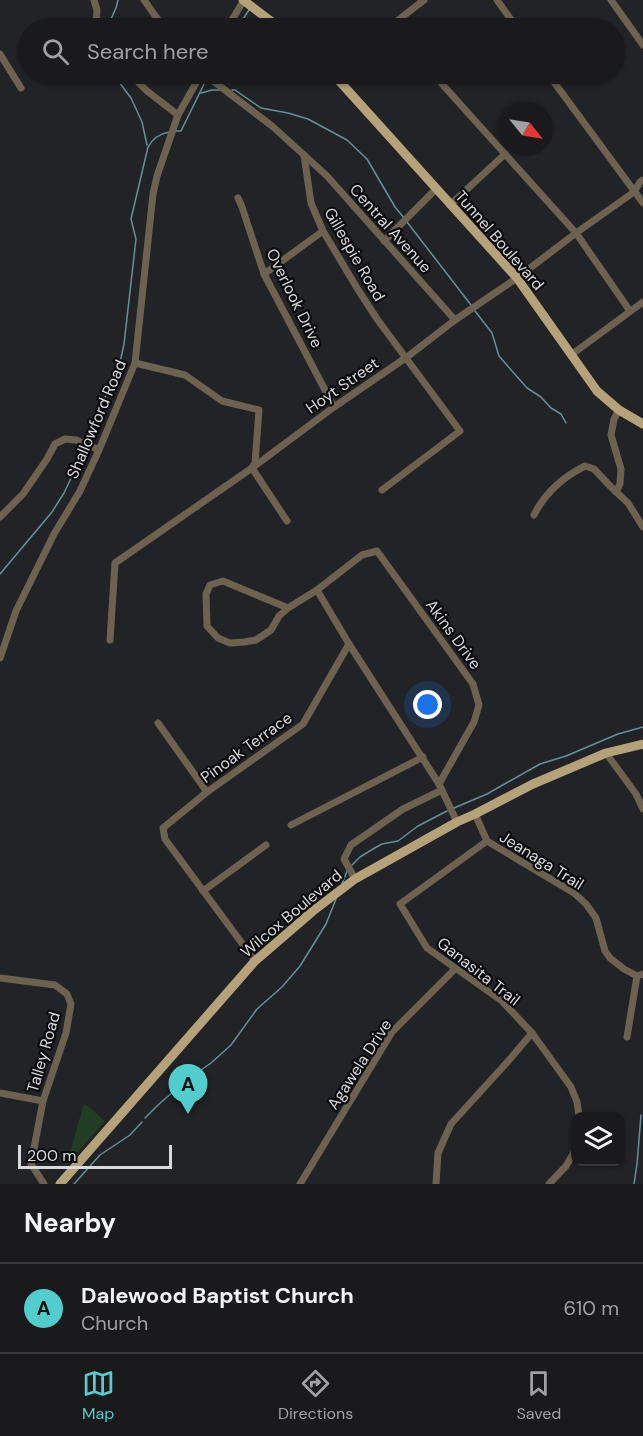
<!DOCTYPE html>
<style>
body{margin:0;font-family:"DM Sans",sans-serif;background:#232325;color:#f1f3f6}
.controls{position:absolute;right:18px;bottom:18px;display:grid;overflow:hidden;border-radius:12px;box-shadow:0 2px 4px #0004}
.controls button{width:54px;height:54px;display:grid;place-items:center;padding:0;border:0;border-bottom:2px solid #38383b;background:#1a1a1c;color:#f1f3f6;font:30px sans-serif}
.compass{position:absolute;left:499px;top:102px;width:54px;height:54px;border-radius:50%;background:#1a1a1c;box-shadow:0 2px 4px #0004;rotate:120deg}
.scale{position:absolute;left:18px;bottom:15px;width:154px;box-sizing:border-box;padding-left:6px;border:3px solid #d8d9db;border-top:0;font-size:16px;line-height:21px;white-space:nowrap;color:#d8d9db;-webkit-text-stroke:4px #0c0c0e;paint-order:stroke}
.you{position:absolute;left:428px;top:705px;width:21px;height:21px;margin:-15px;border:4px solid #fff;border-radius:50%;background:#1a73e8;box-shadow:0 0 0 9px #1a73e833}
.badge{display:grid;place-items:center;width:39px;height:39px;border-radius:50%;background:#52cdce;color:#111;font-size:20px;font-weight:700}
.pin{position:absolute;translate:-50% -50px;filter:drop-shadow(0 2px 3px #0008)}
.pin::after{content:'';position:absolute;top:32px;width:21px;height:18px;background:inherit;clip-path:polygon(0 0,100% 0,50% 100%)}
.list{margin:0;padding:0;list-style:none}
h2{display:flex;justify-content:space-between;align-items:center;height:78px;margin:0;padding:0 24px;font-size:26px}
h2 small{font-size:20px;font-weight:400;color:#9fa1a3}
.list li{display:grid;grid-template-columns:39px 1fr auto;gap:18px;align-items:center;box-sizing:border-box;height:90px;padding:0 24px;border-top:2px solid #38383b}
.list b{display:block;font-size:22px;white-space:nowrap}
.list p{margin:0;font-size:20px;white-space:nowrap;color:#9fa1a3}
.list em{font-size:20px;font-style:normal;color:#9fa1a3}
.icon{flex:none;width:33px;height:33px;fill:none;stroke:currentColor;stroke-width:2;stroke-linecap:round;stroke-linejoin:round}
.map{position:relative;flex:none;width:643px;height:1184px;overflow:hidden}
.search{position:absolute;background:#1a1a1c;box-shadow:0 2px 4px #0004;left:18px;right:18px;top:18px;height:66px;display:flex;align-items:center;gap:15px;box-sizing:border-box;padding:0 21px;border-radius:33px;color:#9fa1a3;font-size:22px}
.sheet{height:168px;background:#1a1a1c}
nav{display:flex;justify-content:space-around;align-items:center;box-sizing:border-box;height:84px;border-top:2px solid #38383b;background:#1a1a1c;font-size:16px;color:#9fa1a3}
nav a{display:grid;justify-items:center;gap:3px}
nav .on{color:#52cdce}
.map>svg:first-child{display:block}
.green{fill:#213e25}
.lines{fill:none;stroke-linecap:round;stroke-linejoin:round}
.stream{stroke:#62919c;stroke-width:1.5}
.minor{stroke:#6c624f;stroke-width:7}
.major{stroke:#b5a279;stroke-width:9}
.labels{text-anchor:middle;stroke-width:4.5;stroke-linejoin:round;paint-order:stroke}
.street-label{font-size:16px;fill:#d8d9db;stroke:#0c0c0e}
</style>
<div class="map">
<svg width="643" height="1184" viewBox="0 0 643 1184">
<rect width="100%" height="100%" fill="#222326"/>
<path class="green" d="M84 1103 105 1121 67 1164Z"/>
<g class="lines">
<g class="stream">
<path d="M107 28 116 8 118 0"/>
<path d="M237 28 249 10"/>
<path d="M113 74 131 98 142 122 147 145"/>
<path d="M232 90H235L261 108 288 113 308 119 347 140 367 159 395 207 404 218"/>
<path d="M201 93 212 90H220"/>
<path d="M176 131H181L206 80"/>
<path d="M407 222 471 305"/>
<path d="M475 311 492 333 499 356 527 388 541 397 551 408 561 414 566 423"/>
<path d="M87 443 100 407 118 372 124 344 136 239 131 219 148 147C153 138 159 134 169 132"/>
<path d="M0 574 52 512 64 493 85 449"/>
<path d="M454 808 487 794 540 764 566 756 618 734 643 727"/>
<path d="M352 865 360 857 373 849 382 844 398 841 418 826 447 811"/>
<path d="M342 884 347 871"/>
<path d="M187 1080 211 1063 231 1045 257 1009 282 987 300 966 326 924 336 899"/>
<path d="M145 1118 158 1105 183 1083"/>
<path d="M74 1184 100 1155 130 1135 142 1122"/>
<path d="M634 1184 637 1164 641 1115"/>
</g>
<g class="minor">
<path d="M94 0 97 10 96 28"/>
<path d="M144 0 161 24"/>
<path d="M497 0 517 28"/>
<path d="M611 0 643 45"/>
<path d="M227 28 244 0"/>
<path d="M388 28 424 0"/>
<path d="M0 54 21 88"/>
<path d="M130 74 147 91 178 115"/>
<path d="M204 74 272 126 304 155 311 203 323 231 357 288 377 319 460 431 382 490"/>
<path d="M433 74 576 233 630 311"/>
<path d="M548 74 643 203"/>
<path d="M304 155 327 176 455 320"/>
<path d="M238 198 242 207 264 274 334 407"/>
<path d="M450 205 505 154"/>
<path d="M384 241 436 189"/>
<path d="M264 274 323 231"/>
<path d="M571 355 643 302"/>
<path d="M135 363 185 375 222 401 259 410 255 463 252 468 287 521"/>
<path d="M616 492 620 484 621 469 611 435 614 419 619 410"/>
<path d="M534 515C545 493 563 477 585 466L594 469 611 487 628 503 643 527"/>
<path d="M0 517 23 494 47 459 55 444 65 439 76 440 99 450"/>
<path d="M223 581 288 608 279 616 271 630 256 640 244 642 230 643 218 638 207 626 206 594 210 585Z"/>
<path d="M317 590 349 644 439 784 457 822"/>
<path d="M288 608 317 590 362 555 377 551 473 684 479 705 474 722 439 784"/>
<path d="M110 640 115 563 252 468 334 407 407 357 455 320 517 278 576 233 634 192 640 182 643 180"/>
<path d="M0 658 16 611 54 534 80 491 99 450 135 363 153 194 157 176 178 115 201 74"/>
<path d="M158 723 207 792"/>
<path d="M606 753 636 794 643 809"/>
<path d="M475 814 487 841 574 893 586 904 596 918 605 951 610 958 624 969 637 976 643 974"/>
<path d="M291 825 423 757"/>
<path d="M487 841 400 904 427 948 502 1001 532 1033 571 1087 577 1102 579 1116"/>
<path d="M355 879 344 859 351 845 403 809 442 790"/>
<path d="M203 891 266 845"/>
<path d="M255 961 165 839 163 828 207 792 303 724 349 644"/>
<path d="M0 978 55 985 67 994 71 1004 66 1033 43 1101 31 1164 44 1184"/>
<path d="M627 1037 637 976"/>
<path d="M0 1093 43 1101"/>
<path d="M300 1184 392 1032 455 969"/>
<path d="M436 1184 438 1153 451 1124 510 1059 532 1033"/>
<path d="M549 1184 566 1166 576 1149"/>
</g>
<g class="major">
<path d="M243 0 280 28"/>
<path d="M333 74 517 278 597 391 619 410 643 424"/>
<path d="M60 1184 255 961 313 911 355 879 457 822 475 814 533 784 606 753 643 744"/>
</g>
</g>
<g class="labels">
<g class="street-label">
<text transform="translate(391 228) rotate(48)" y="6">Central Avenue</text>
<text transform="translate(500 240) rotate(49)" y="6">Tunnel Boulevard</text>
<text transform="translate(355 254) rotate(60)" y="6">Gillespie Road</text>
<text transform="translate(295 298) rotate(64)" y="6">Overlook Drive</text>
<text transform="translate(342 385) rotate(-35)" y="6">Hoyt Street</text>
<text transform="translate(96 419) rotate(-67)" y="6">Shallowford Road</text>
<text transform="translate(454 634) rotate(54)" y="6">Akins Drive</text>
<text transform="translate(246 747) rotate(-36)" y="6">Pinoak Terrace</text>
<text transform="translate(542 860) rotate(32)" y="6">Jeanaga Trail</text>
<text transform="translate(291 913) rotate(-40)" y="6">Wilcox Boulevard</text>
<text transform="translate(479 971) rotate(38)" y="6">Ganasita Trail</text>
<text transform="translate(43 1052) rotate(-74)" y="6">Talley Road</text>
<text transform="translate(359 1064) rotate(-57)" y="6">Agawela Drive</text>
</g>
</g>
</svg>
<div class="controls">
<button><svg class="icon" aria-label="layers" viewBox="0 0 24 24"><path d="M12 4l9 5-9 5-9-5zM3 14l9 5 9-5"/></svg></button>
</div>
<svg class="compass" viewBox="-18 -18 36 36"><path d="M0-13l5 13h-10z" fill="#e53935"/><path d="M0 13l5-13h-10z" fill="#9fa1a3"/></svg>
<div class="scale">200 m</div>
<div class="you"></div>
<div class="pin badge" style="left:188px;top:1114px">A</div>
<div class="search"><svg class="icon" aria-label="search" viewBox="0 0 24 24"><circle cx="10" cy="10" r="6"/><path d="M15 15l6 6"/></svg>Search here</div>
</div>
<section class="sheet">
<h2>Nearby<small></small></h2>
<ul class="list">
<li><span class="badge">A</span><div><b>Dalewood Baptist Church</b><p>Church</p></div><em>610 m</em></li>
</ul>
</section>
<nav>
<a class="on"><svg class="icon" aria-label="map" viewBox="0 0 24 24"><path d="M3 6l6-2 6 2 6-2v14l-6 2-6-2-6 2zM9 4v14M15 6v14"/></svg>Map</a>
<a><svg class="icon" aria-label="directions" viewBox="0 0 24 24"><path d="M12 3l9 9-9 9-9-9zM9 14v-3h6M13 9l2 2-2 2"/></svg>Directions</a>
<a><svg class="icon" aria-label="saved" viewBox="0 0 24 24"><path d="M7 4h10v16l-5-4-5 4z"/></svg>Saved</a>
</nav>
